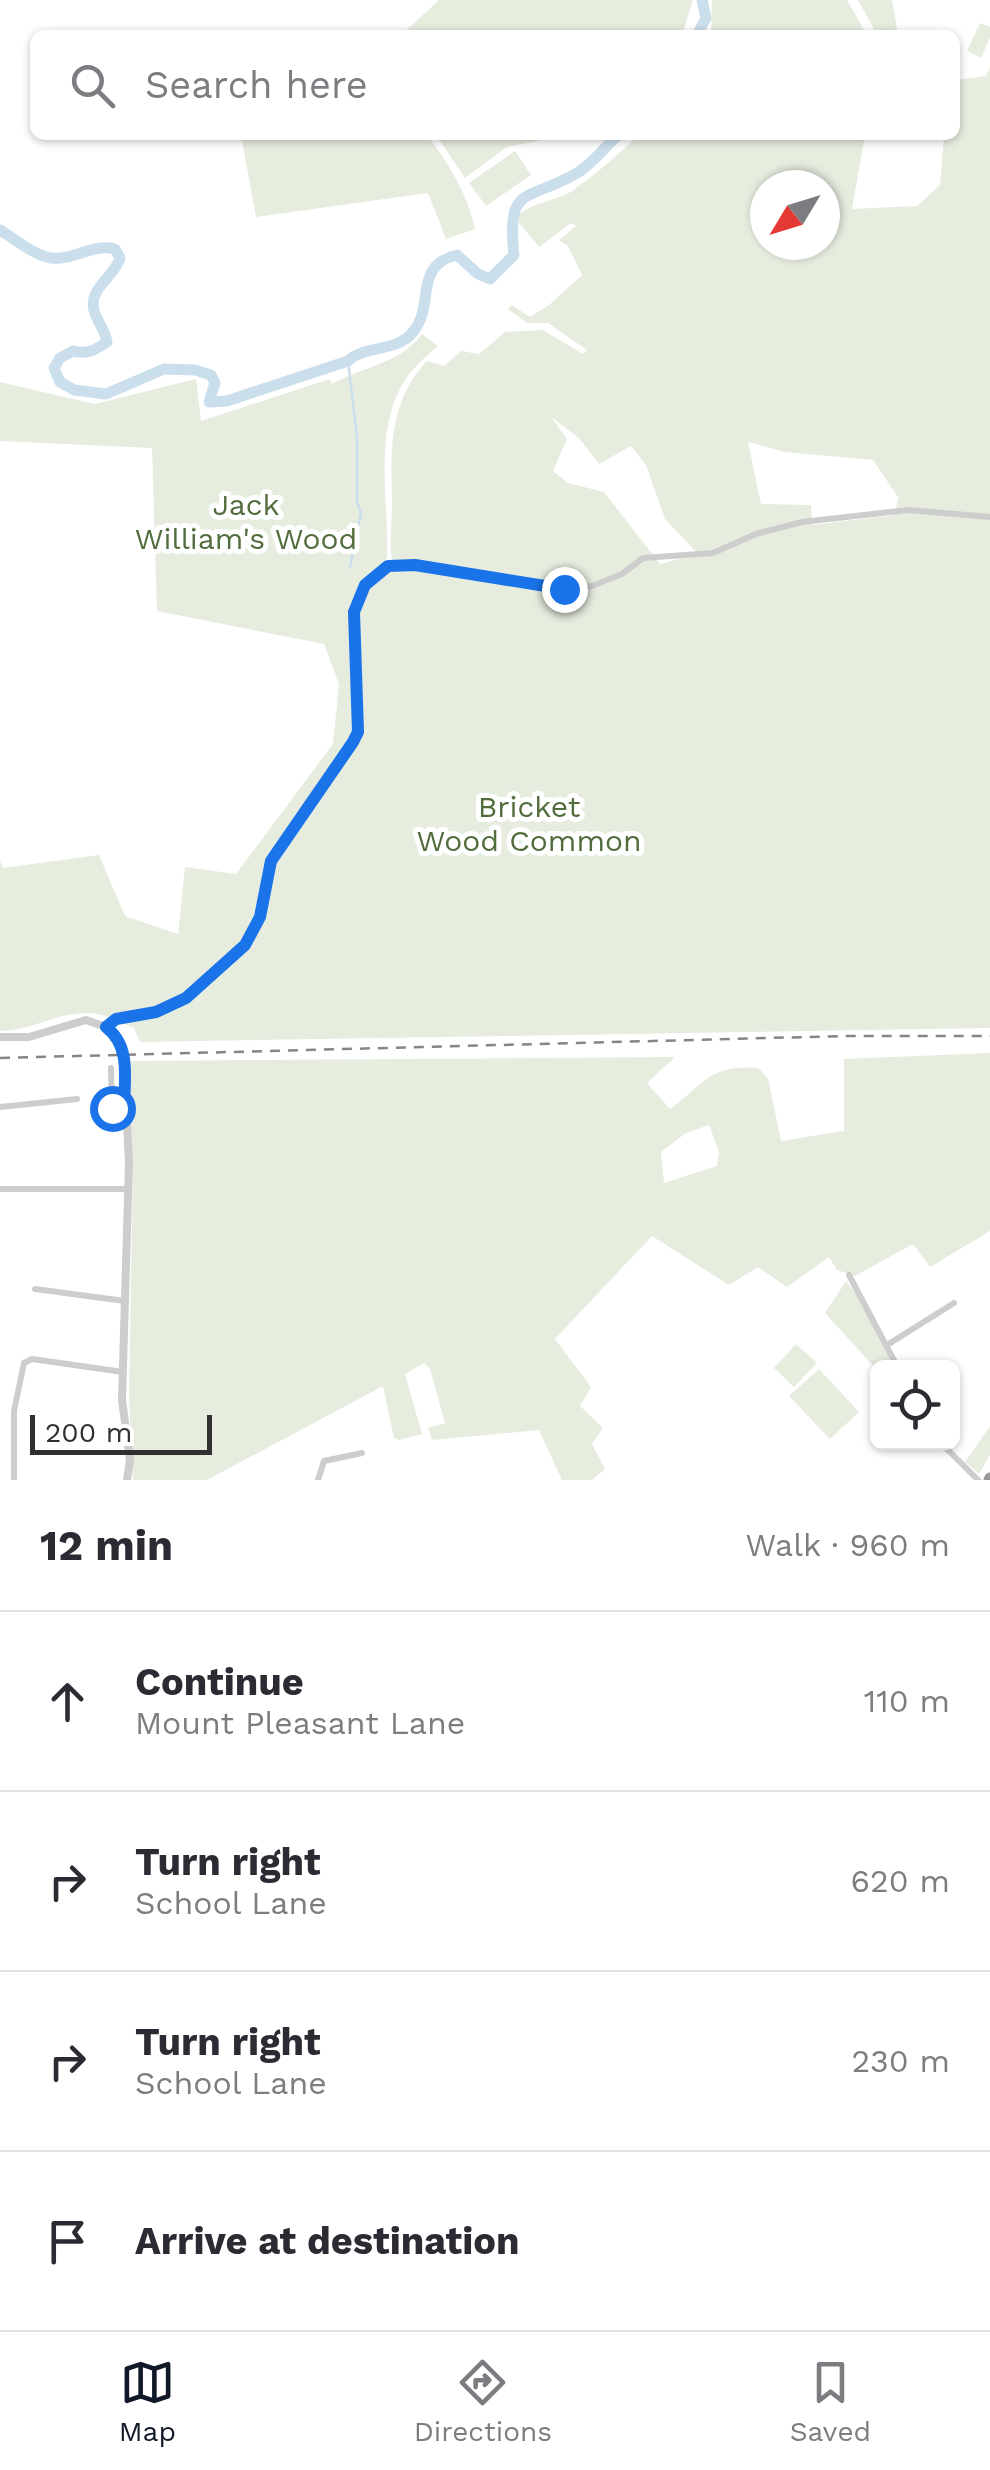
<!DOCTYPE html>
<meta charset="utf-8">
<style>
body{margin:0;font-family:"Work Sans",sans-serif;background:#f7f7f7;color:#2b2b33}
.controls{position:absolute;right:30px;bottom:30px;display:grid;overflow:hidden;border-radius:15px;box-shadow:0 2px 8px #0004}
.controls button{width:90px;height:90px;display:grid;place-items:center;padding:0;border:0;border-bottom:2px solid #e1e1e2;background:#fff;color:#2b2b33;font:50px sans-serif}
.compass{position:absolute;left:750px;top:170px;width:90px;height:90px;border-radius:50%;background:#fff;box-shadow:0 2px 8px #0004;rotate:232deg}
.scale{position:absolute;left:30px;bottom:25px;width:182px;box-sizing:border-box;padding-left:10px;border:5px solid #303030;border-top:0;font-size:28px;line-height:35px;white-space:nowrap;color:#303030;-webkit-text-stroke:8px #fff;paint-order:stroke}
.stop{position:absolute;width:30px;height:30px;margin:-22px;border:8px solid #1a73e8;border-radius:50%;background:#fff}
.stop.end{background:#1a73e8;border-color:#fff;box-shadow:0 2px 10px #0008}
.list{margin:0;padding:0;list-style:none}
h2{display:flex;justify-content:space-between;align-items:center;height:130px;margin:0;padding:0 40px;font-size:42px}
h2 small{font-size:32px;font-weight:400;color:#7c7c81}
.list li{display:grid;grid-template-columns:65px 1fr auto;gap:30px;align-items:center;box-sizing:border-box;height:180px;padding:0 40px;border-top:2px solid #e1e1e2}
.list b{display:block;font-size:38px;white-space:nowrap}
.list p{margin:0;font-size:32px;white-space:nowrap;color:#7c7c81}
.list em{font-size:32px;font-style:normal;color:#7c7c81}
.icon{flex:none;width:55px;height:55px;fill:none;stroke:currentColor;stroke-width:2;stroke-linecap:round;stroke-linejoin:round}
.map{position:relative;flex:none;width:990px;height:1480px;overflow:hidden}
.search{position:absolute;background:#fff;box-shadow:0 2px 8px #0004;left:30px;right:30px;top:30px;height:110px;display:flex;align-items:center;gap:25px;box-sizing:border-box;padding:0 35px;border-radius:15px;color:#7c7c81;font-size:38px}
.sheet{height:850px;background:#fff}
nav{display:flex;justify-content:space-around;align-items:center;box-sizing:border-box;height:140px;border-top:2px solid #e1e1e2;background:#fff;font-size:28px;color:#7c7c81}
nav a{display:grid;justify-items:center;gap:5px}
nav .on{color:#111827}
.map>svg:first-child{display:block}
.green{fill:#e6eddf;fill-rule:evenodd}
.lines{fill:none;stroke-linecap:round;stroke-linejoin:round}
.stream{stroke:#cbdeec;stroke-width:2.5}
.river{stroke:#cbdeec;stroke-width:11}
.minor{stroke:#cdcdcd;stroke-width:6}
.tertiary{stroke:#cdcdcd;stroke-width:8}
.motorway{stroke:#979797;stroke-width:11}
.rail{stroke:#858585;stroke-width:2.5;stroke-dasharray:10 8;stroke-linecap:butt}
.route{stroke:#1a73e8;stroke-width:12}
.labels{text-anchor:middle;stroke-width:10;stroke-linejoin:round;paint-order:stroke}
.park-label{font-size:30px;fill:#516c3d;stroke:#fff}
</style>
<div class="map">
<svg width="990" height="1480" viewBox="0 0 990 1480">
<rect width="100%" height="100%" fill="#fff"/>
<g class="green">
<path d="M439 0H693L682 35H401Z"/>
<path d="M712 0H847L867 35H711Z"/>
<path d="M858 0H892L897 29 877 35Z"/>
<path d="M980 23 990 27V38L981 58 967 51Z"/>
<path d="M990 67V1028L140 1042 134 1028C119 1022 104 1013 88 1013 58 1012 31 1031 0 1031V861L3 868 99 855 125 916 178 934 185 867 236 874 333 744 339 684 324 644 157 611 152 448 0 441V382L95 404 196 379 201 421 330 379 332 384C363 366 400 364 422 334L438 346C424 358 410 370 401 387 374 435 389 504 387 558L384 564 378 566 379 574 391 567 392 560C389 543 392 523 392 504 391 451 388 402 427 361L444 366 461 351 479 354 505 332 543 330 583 354 587 350 548 323H527L508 309 512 305 530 317 549 305 582 275 568 246 559 240 576 226 571 223 539 247 515 218C531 202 554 202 572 191 596 174 618 155 639 135H865L852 209 917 206 940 185 944 135H955V80L986 76ZM765 185H825V245H765ZM551 417 579 438 599 464 631 446 646 465 665 519 698 554 660 564 604 492 568 483 553 471 567 439ZM748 442 785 452 873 460 898 497 895 515 812 525 811 505 761 504Z"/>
<path d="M241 135H427C449 164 467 193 475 229L446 239 428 193 256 217Z"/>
<path d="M436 135H546L538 141 507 147 465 178Z"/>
<path d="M515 151 531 175 486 206 469 183Z"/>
<path d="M990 1053V1231L930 1267 913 1244 855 1276 837 1270 829 1257 787 1287 758 1267 729 1285 652 1236 555 1339 591 1387 580 1406 603 1428 592 1444 605 1469 592 1480H562L539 1430 432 1440 428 1428 445 1423 430 1369 424 1363 405 1374 422 1434 399 1440 394 1438 383 1386 207 1480H133L129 1395 133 1167 129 1119 131 1061 675 1057 647 1083 670 1109C704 1084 710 1064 758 1068L768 1078 781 1141 844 1131V1059ZM709 1125 719 1152 717 1166 664 1183 661 1152 686 1133Z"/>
<path d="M846 1281 857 1295 894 1367 877 1370 825 1313Z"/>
<path d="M796 1344 817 1363 794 1387 774 1368Z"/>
<path d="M819 1369 859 1412 830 1439 789 1396Z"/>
<path d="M990 1426V1455L979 1474 965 1462Z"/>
</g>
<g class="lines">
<path class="stream" d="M348 361 357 437V502L361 513 350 567"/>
<g class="river">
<path d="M697 35 706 18 702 0"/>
<path d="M0 230C15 239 33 255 51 258 73 261 93 243 115 249L120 258C115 276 88 289 94 310 97 322 105 329 107 342 95 350 87 355 73 351L60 358 54 368 60 382 74 390 106 394 164 369 195 370 211 375 215 383 209 402 227 401 348 361C366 344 396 353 413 332 436 304 412 266 457 255L478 274 490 279 514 255C506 184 527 202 577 173 592 164 605 147 618 135"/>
</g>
<g class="minor">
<path d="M106 1027 117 1019 155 1012 186 998 245 945 255 932 271 861 358 732 354 612 365 585 388 566 415 565 564 589 592 586 622 574 643 558 713 553 756 534 802 522 908 510 990 517"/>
<path d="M111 1068 112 1108 124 1111"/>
<path d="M0 1107 77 1099"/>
<path d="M0 1189H126"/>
<path d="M849 1275 898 1368"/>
<path d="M35 1289 125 1301"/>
<path d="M887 1345 954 1303"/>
<path d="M940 1442 978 1480"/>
<path d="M14 1480V1411L24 1363 32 1359 123 1372"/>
<path d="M318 1480 324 1461 362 1453"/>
</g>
<path class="tertiary" d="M0 1037H29L86 1020 106 1027 123 1046 129 1163 122 1400 130 1460 127 1480"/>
<path class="motorway" d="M989 1480 990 1478"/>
<path class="rail" d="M0 1058 845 1036H990"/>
</g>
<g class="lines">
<path class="route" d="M112 1108 124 1110C124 1080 132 1047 106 1027L116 1019 156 1012 186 998 245 945 260 917 271 861 353 742 358 732 354 612 365 585 388 566 415 565 564 589"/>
</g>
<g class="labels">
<g class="park-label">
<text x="246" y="515">Jack<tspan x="246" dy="34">William's Wood</tspan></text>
<text x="529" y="817">Bricket<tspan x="529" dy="34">Wood Common</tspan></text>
</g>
</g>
</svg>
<div class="controls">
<button><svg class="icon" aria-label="locate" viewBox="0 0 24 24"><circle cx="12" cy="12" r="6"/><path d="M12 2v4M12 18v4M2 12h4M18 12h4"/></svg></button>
</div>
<svg class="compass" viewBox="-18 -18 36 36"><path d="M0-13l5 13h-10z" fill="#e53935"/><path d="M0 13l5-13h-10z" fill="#7c7c81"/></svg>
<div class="scale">200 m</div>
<div class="stop" style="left:112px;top:1108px"></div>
<div class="stop end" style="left:564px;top:589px"></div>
<div class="search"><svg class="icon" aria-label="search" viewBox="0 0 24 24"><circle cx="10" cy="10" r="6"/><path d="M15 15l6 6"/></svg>Search here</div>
</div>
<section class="sheet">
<h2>12 min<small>Walk · 960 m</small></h2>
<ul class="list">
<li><svg class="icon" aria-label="ahead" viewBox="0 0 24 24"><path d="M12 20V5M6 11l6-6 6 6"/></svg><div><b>Continue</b><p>Mount Pleasant Lane</p></div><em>110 m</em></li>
<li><svg class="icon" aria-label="right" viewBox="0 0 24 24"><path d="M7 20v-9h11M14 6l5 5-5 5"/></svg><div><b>Turn right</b><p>School Lane</p></div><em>620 m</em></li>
<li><svg class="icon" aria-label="right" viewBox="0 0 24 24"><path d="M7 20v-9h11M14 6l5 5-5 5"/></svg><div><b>Turn right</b><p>School Lane</p></div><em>230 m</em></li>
<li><svg class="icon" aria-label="arrive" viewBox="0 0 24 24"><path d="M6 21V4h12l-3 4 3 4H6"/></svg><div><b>Arrive at destination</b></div></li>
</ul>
</section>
<nav>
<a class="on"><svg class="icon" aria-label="map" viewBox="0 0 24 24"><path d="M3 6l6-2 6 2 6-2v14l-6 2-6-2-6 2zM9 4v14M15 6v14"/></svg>Map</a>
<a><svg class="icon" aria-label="directions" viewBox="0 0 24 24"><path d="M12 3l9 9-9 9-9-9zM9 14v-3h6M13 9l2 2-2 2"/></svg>Directions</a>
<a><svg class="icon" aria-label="saved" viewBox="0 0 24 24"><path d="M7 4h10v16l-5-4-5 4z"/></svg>Saved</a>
</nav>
